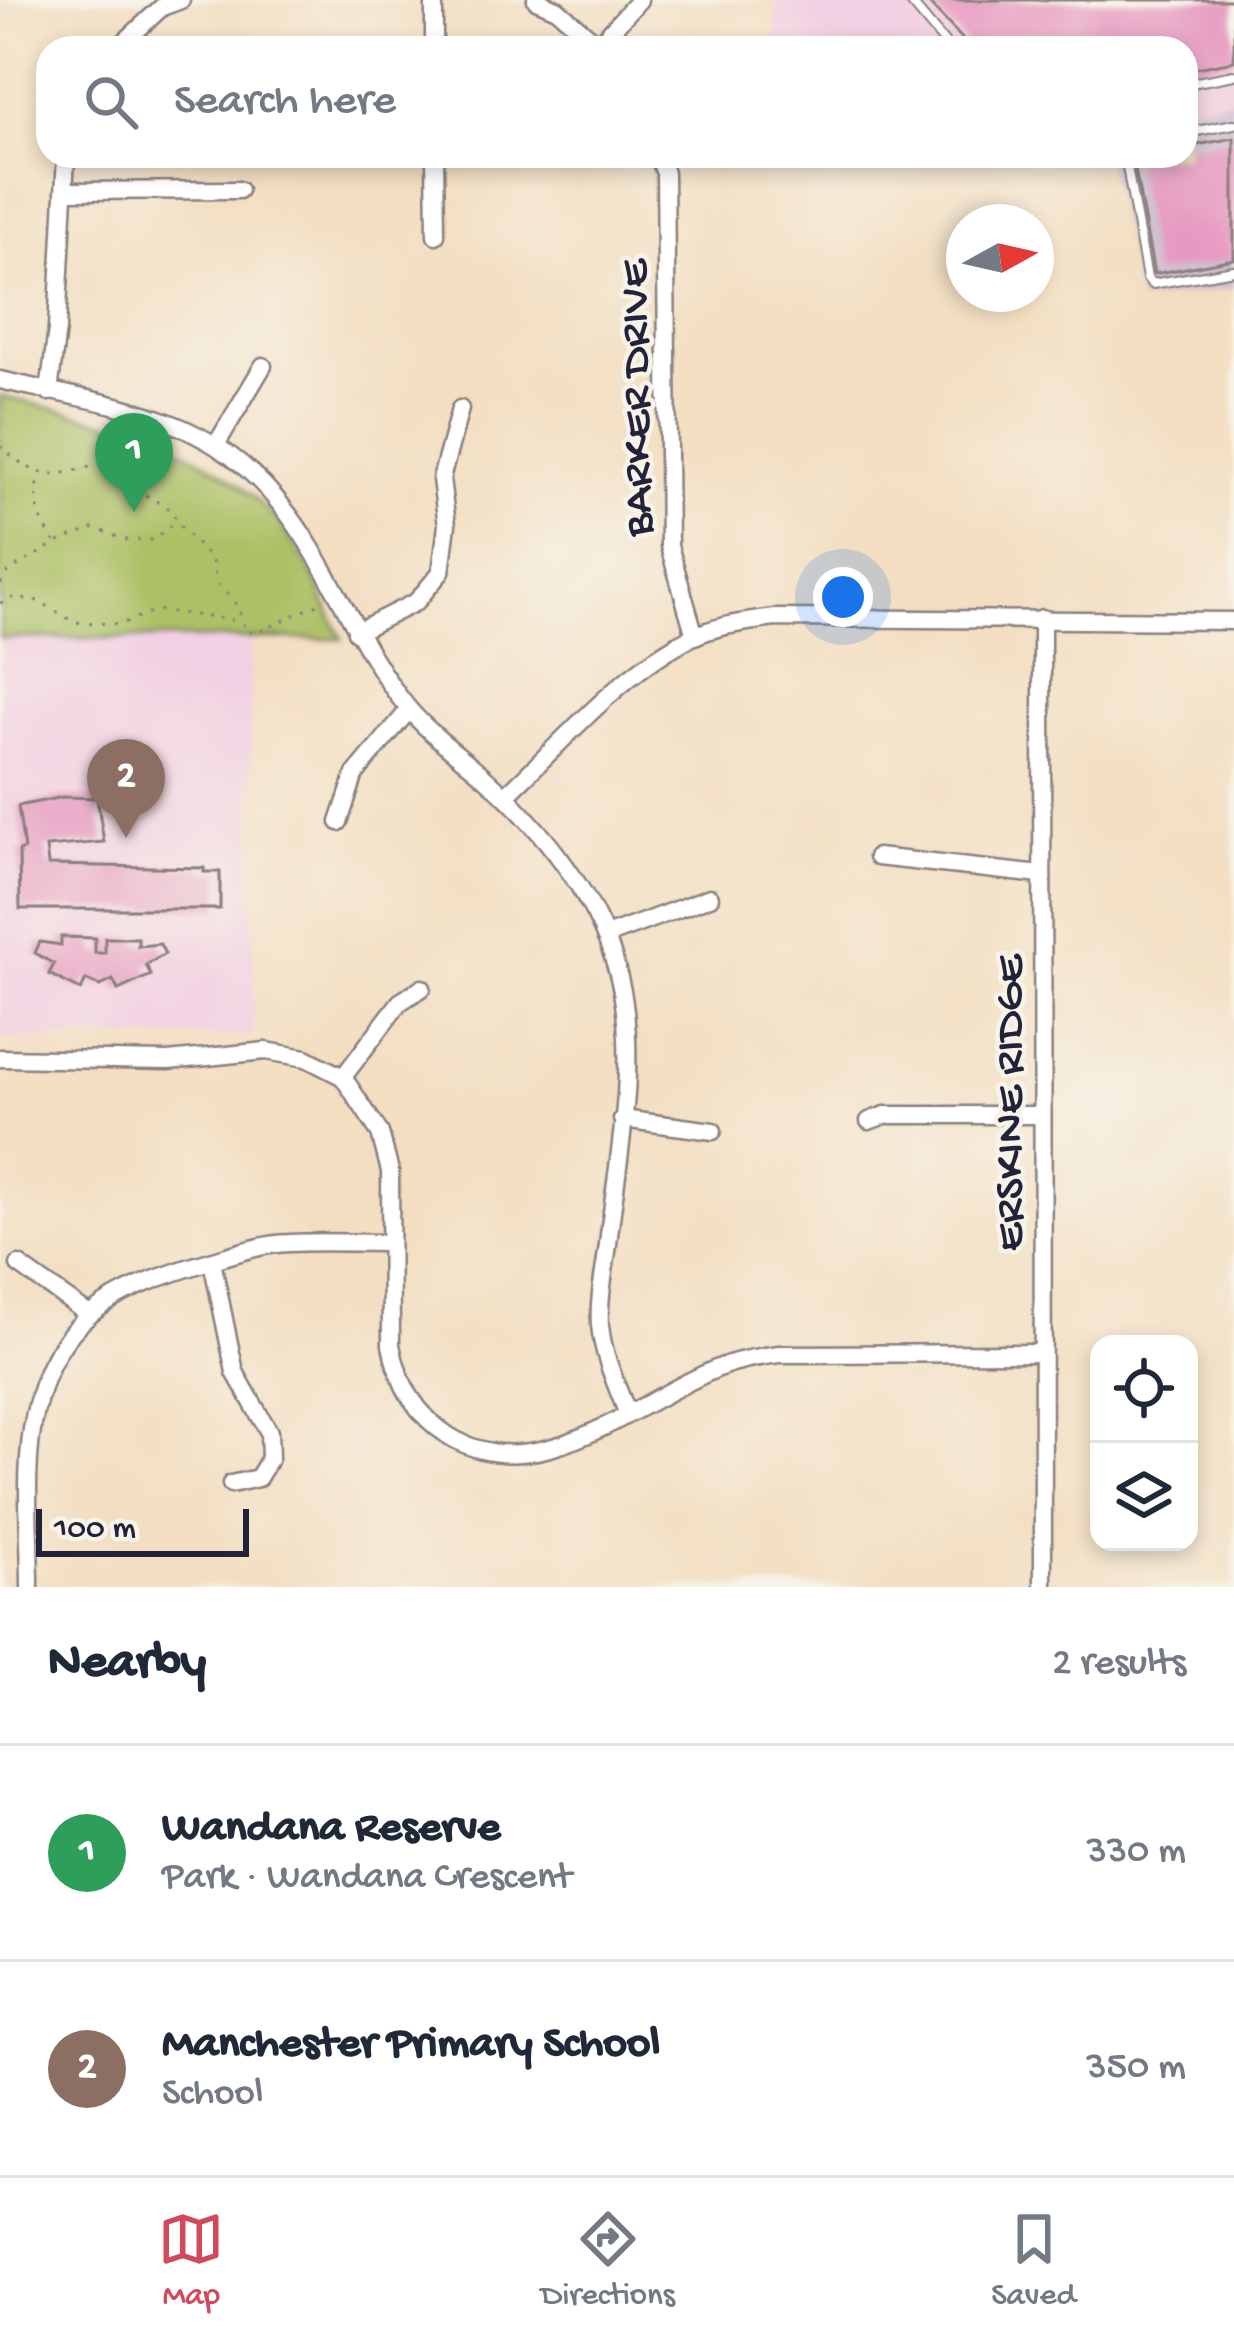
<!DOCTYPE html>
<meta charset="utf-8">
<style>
body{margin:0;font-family:"Gochi Hand",sans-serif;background:#f2f2f3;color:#1f2937}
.controls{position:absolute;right:36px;bottom:36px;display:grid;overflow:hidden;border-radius:24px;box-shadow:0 6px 18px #0003}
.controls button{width:108px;height:108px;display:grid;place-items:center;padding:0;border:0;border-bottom:3px solid #e0e1e3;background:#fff;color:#1f2937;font:60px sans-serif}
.compass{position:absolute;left:946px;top:204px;width:108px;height:108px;border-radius:50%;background:#fff;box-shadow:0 6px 18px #0003;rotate:82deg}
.scale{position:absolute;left:36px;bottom:30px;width:213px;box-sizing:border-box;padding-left:12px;border:6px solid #22223b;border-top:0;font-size:33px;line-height:42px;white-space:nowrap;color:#22223b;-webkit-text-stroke:9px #f7f3e8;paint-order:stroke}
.you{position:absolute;left:843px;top:597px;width:42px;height:42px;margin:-30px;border:9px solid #fff;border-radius:50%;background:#1a73e8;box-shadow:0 0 0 18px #1a73e833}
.badge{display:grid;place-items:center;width:78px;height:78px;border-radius:50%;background:#d1495b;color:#fff;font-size:39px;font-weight:700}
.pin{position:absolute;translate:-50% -99px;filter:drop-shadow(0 3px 6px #0008)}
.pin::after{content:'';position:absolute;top:63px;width:42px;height:36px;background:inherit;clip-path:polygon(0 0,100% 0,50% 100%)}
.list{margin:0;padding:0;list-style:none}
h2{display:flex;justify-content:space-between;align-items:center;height:156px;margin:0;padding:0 48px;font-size:51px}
h2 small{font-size:39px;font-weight:400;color:#747a83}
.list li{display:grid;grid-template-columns:78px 1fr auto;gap:36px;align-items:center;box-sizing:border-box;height:216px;padding:0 48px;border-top:3px solid #e0e1e3}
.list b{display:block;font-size:45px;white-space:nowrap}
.list p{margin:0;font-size:39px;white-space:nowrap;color:#747a83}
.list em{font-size:39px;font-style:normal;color:#747a83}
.icon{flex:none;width:66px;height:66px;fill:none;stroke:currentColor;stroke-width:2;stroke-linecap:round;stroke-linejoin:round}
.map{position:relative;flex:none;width:1234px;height:1587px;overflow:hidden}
.search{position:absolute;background:#fff;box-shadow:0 6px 18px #0003;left:36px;right:36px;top:36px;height:132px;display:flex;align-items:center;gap:30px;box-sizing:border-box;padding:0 42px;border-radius:36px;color:#747a83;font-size:45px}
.sheet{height:588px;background:#fff}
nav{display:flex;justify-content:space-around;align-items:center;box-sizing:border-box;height:168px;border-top:3px solid #e0e1e3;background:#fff;font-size:33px;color:#747a83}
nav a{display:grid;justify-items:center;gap:6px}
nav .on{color:#d1495b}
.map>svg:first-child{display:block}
.built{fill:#f2cfe2}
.industrial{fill:#cfbdd0}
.green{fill:#acc065;stroke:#677150;stroke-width:3}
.building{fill:#e69ac1}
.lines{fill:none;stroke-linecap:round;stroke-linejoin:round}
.lane-casing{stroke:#8a807e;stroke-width:12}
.street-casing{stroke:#8a807e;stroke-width:21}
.path{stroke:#8a807e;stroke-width:3;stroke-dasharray:3 9;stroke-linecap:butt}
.lane{stroke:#fff;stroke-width:8}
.street{stroke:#fff;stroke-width:16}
.labels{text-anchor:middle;stroke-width:9;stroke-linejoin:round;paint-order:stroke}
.street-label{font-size:45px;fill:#22223b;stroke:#f7f3e8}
</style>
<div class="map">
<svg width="1234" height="1587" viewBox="0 0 1234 1587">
<rect width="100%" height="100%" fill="#f7f3e8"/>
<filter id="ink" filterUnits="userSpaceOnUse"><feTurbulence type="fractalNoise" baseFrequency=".00833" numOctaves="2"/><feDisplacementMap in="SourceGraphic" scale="24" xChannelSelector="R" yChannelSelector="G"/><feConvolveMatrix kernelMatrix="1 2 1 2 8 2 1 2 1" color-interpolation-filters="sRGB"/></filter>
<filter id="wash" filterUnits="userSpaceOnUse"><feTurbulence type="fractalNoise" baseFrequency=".004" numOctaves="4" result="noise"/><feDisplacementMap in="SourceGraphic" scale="48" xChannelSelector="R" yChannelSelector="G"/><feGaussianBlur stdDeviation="2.7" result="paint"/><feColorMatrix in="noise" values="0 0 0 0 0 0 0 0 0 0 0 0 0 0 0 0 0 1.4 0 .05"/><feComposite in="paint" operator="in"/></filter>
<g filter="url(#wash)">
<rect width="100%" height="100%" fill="#f3dec1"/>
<g class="built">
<path d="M776 0H1234V99L1186 108V48H776Z"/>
<path d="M0 638 250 641 254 1036 0 1039Z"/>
</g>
<path class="industrial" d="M1234 99V288L1139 302 1106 156H1186V108Z"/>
<path class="green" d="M0 396C126 426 244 446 311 572 322 593 330 616 342 639L0 638Z"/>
<g id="blocks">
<g class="building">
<path d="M926 0H1234V61L1186 70V48H971Z"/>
<path d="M1234 138V259L1154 274 1133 158 1186 156V147Z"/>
<path d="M63 797 97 798 104 842 46 847 48 865 204 868V872H220V909H20L19 851 24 849 18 806Z"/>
<path d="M61 937 95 938V953H105V938H138V946L160 944 165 954 146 965 151 975 118 990 113 980 100 986 86 980 81 990 49 974 54 964 35 953 40 942 61 945Z"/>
</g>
</g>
</g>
<g filter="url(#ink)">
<use href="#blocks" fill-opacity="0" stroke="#8a807e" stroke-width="3"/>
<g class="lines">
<defs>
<g id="lane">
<path d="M909 0 949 48"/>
<path d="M1186 84 1234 75"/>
<path d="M1186 133 1234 124"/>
<path d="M1125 156 1147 278 1152 284 1234 270"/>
</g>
<g id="street">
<path d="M434 0V48"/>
<path d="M536 0 557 9 602 48"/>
<path d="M599 44 639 0"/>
<path d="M118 48 162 7 181 0"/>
<path d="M435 156 436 235"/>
<path d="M658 156 665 173 669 546 695 636"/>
<path d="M64 191 239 190"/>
<path d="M0 380C71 397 153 406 216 446 313 506 339 622 407 707 429 734 462 757 488 780 549 836 606 908 622 991 637 1073 617 1162 608 1244 605 1270 598 1299 600 1325 603 1356 616 1384 627 1412"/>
<path d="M49 392 57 329 66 156"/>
<path d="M216 445 263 366"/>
<path d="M1042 618 1043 1587"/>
<path d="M356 632 416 602 441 572 447 525 441 479 460 409"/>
<path d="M505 796C561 744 623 670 692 637 718 625 747 622 775 618L1234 621"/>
<path d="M339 822 355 774 409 710"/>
<path d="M877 857 1041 875"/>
<path d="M606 936 710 897"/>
<path d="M0 1058 168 1061 266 1051 306 1058 343 1077 380 1133 390 1171 391 1345C398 1383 416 1415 449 1436 537 1491 635 1402 716 1369 737 1360 757 1357 779 1354L1041 1353"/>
<path d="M343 1077 400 1002 422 988"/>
<path d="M622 1119 713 1131"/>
<path d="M869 1121 885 1115H1040"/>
<path d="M212 1261 235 1372 269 1432 270 1458 258 1478 231 1484"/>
<path d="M19 1265 88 1314"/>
<path d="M30 1587C30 1531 23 1468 35 1413 56 1316 114 1291 200 1264 229 1256 259 1244 289 1243 322 1241 356 1243 389 1243"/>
</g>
</defs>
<use href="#lane" class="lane-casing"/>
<use href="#street" class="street-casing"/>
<g class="path">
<path d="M0 446C49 490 57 471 110 463L123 471 142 493 173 511 176 521 212 561 216 582 238 606 245 631 257 633 322 602"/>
<path d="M58 542 95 528 125 540H153L175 522"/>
<path d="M0 584 9 571 56 543C39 521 32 502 40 476"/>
<path d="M0 603 13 598 39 601 74 622 120 624 156 610 240 621"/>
</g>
<use href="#lane" class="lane"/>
<use href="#street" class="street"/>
</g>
</g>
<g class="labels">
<g class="street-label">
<text transform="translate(632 398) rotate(-91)" y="16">BARKER DRIVE</text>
<text transform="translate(1005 1103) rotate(-90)" y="16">ERSKINE RIDGE</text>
</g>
</g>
</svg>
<div class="controls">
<button><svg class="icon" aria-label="locate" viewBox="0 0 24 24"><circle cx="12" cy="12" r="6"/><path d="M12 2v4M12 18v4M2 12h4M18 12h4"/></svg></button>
<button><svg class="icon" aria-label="layers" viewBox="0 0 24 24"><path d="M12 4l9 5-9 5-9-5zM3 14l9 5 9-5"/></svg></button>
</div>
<svg class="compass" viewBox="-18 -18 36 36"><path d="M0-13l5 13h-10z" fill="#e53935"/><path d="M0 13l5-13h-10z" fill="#747a83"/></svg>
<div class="scale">100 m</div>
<div class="you"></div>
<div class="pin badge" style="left:134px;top:512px;background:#2e9e5b">1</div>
<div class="pin badge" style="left:126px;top:838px;background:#8d6e63">2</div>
<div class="search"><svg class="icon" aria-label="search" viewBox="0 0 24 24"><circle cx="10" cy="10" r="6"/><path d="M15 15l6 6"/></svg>Search here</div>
</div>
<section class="sheet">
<h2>Nearby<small>2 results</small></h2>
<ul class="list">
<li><span class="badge" style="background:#2e9e5b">1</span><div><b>Wandana Reserve</b><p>Park · Wandana Crescent</p></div><em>330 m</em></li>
<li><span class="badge" style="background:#8d6e63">2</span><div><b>Manchester Primary School</b><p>School</p></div><em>350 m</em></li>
</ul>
</section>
<nav>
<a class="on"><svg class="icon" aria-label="map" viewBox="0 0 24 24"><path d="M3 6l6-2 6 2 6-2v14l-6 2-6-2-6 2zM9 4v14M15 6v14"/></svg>Map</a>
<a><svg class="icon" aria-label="directions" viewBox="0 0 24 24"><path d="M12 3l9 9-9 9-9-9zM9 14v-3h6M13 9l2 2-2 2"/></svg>Directions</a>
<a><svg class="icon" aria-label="saved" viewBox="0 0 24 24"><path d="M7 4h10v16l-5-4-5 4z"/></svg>Saved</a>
</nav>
